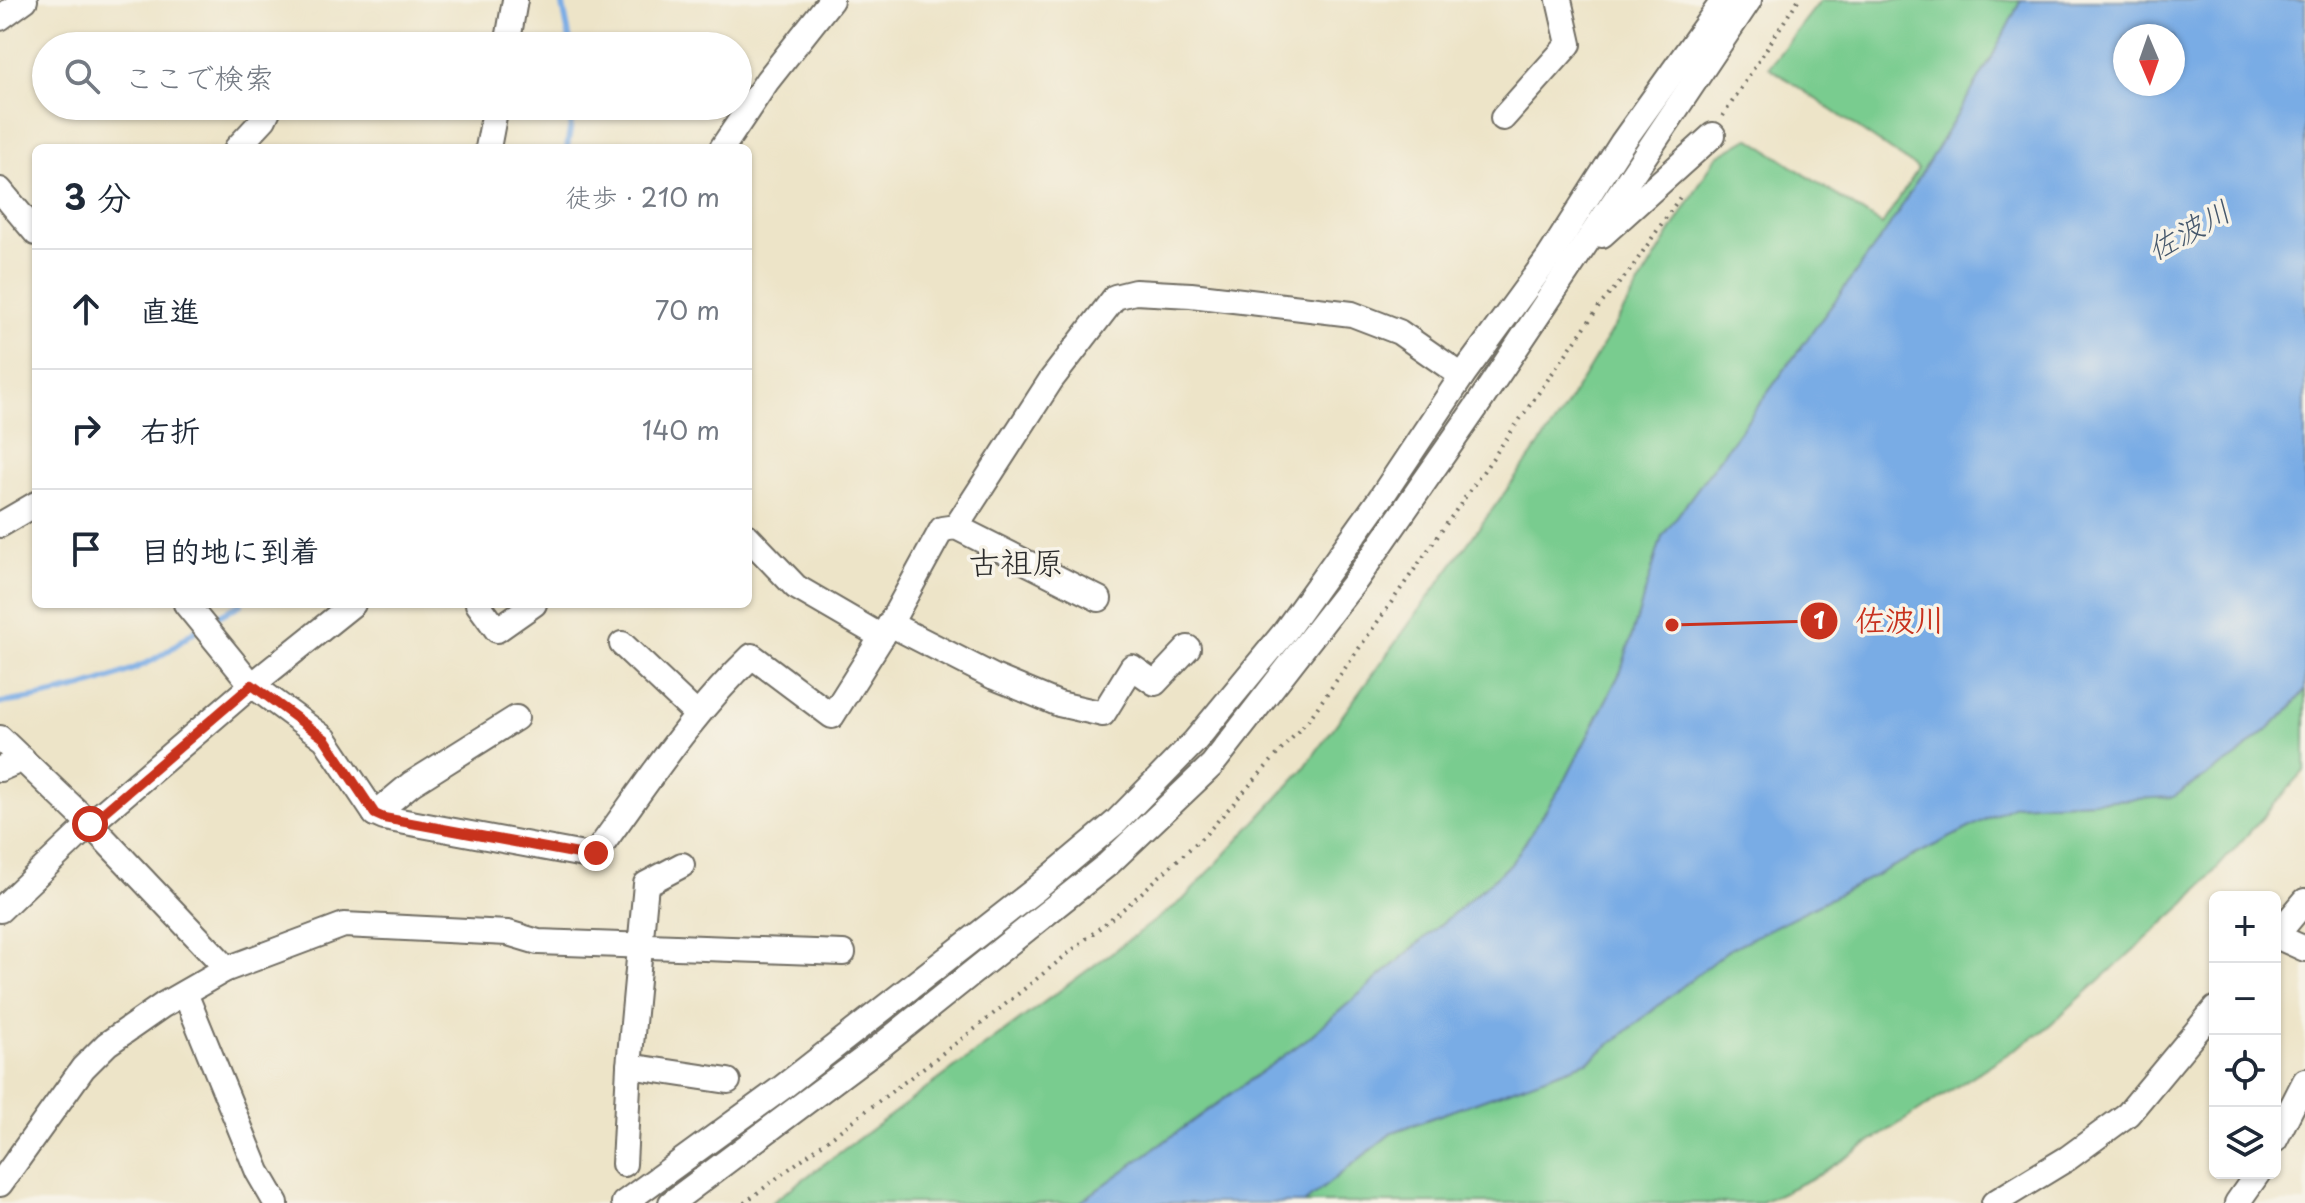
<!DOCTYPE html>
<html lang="ja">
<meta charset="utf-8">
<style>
body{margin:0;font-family:"Playpen Sans","Klee One",sans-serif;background:#f2f2f3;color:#1f2937}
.controls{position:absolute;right:24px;bottom:24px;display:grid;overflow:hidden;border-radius:12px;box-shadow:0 2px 6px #0004}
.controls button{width:72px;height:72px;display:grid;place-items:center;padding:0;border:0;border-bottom:2px solid #e0e1e3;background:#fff;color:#1f2937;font:40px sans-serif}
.compass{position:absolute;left:2113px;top:24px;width:72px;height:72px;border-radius:50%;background:#fff;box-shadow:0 2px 6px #0004;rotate:178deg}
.stop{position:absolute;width:24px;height:24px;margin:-18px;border:6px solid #c8321e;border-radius:50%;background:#fff}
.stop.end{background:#c8321e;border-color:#fff;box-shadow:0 2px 8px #0008}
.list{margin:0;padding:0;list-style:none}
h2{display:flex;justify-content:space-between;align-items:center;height:104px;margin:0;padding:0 32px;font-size:34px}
h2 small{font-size:26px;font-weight:400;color:#747a83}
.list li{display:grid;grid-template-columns:52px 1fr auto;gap:24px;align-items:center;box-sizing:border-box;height:120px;padding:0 32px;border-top:2px solid #e0e1e3}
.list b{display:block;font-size:30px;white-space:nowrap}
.list em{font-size:26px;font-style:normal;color:#747a83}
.icon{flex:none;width:44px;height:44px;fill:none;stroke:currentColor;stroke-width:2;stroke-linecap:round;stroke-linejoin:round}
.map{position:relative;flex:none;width:2305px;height:1203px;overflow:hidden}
.search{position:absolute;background:#fff;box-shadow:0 2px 6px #0004;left:32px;top:32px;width:720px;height:88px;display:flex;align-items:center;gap:20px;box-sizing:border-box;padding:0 28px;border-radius:44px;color:#747a83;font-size:30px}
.panel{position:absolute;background:#fff;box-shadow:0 2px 6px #0004;left:32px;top:144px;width:720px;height:464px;border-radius:12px}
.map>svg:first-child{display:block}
.green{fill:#79cc8f;stroke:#527c5d;stroke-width:2}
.water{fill:#79ace5;stroke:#526c88;stroke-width:2;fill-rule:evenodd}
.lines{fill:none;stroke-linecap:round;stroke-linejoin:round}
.stream{stroke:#79ace5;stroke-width:6}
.minor-casing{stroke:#6f6c62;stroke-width:28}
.path{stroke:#6f6c62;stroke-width:4;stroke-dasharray:2 6;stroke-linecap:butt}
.minor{stroke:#fff;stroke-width:24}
.route{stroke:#c8321e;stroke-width:10}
.labels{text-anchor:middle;stroke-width:7;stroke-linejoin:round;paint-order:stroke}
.water-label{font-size:30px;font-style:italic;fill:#46586c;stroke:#f7f3e8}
.quarter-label{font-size:32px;fill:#2b2b2b;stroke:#f7f3e8}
.leader{fill:none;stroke:#c8321e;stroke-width:3}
.callout-dot{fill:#c8321e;stroke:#f7f3e8;stroke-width:3}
.mark-label{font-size:24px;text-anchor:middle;font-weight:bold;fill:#fff}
.callout-label{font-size:30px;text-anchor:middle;font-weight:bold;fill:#c8321e;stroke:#f7f3e8;stroke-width:7;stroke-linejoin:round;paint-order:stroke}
</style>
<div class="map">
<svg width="2305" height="1203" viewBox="0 0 2305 1203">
<rect width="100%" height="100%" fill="#f7f3e8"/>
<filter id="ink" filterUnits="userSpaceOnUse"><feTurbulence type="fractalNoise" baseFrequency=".0125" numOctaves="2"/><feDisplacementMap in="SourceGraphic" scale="16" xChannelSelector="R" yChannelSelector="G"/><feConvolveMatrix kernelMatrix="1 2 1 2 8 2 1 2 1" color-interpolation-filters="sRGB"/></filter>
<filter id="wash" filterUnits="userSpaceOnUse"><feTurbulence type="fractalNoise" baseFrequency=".006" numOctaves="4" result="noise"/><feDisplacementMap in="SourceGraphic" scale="32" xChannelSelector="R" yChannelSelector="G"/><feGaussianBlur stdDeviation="1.8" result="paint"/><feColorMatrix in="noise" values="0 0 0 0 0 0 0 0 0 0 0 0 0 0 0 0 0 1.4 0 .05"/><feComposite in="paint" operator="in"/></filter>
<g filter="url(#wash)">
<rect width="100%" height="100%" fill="#ede4c8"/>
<g class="green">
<path d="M1821 0H2021L1990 61 1887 230 1662 537 1621 671 1566 779 1511 864 1307 1039 1079 1203H771L1183 900 1302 771 1559 418 1716 157 1749 138 1882 225 1918 169 1769 67Z"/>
<path d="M2305 690V770L2186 903 2043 1031 1819 1175 1760 1203H1304L1393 1132 1589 1061 1728 950 2014 805 2173 797 2236 757 2286 713Z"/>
</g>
<path class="water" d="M2021 0H2305V690L2286 713 2236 757 2173 797 2014 805 1728 950 1589 1061 1393 1132 1304 1203H1079L1307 1039 1511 864 1566 779 1621 671 1662 537 1887 230 1990 61ZM2125 36H2173V84H2125Z"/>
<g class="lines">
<g class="stream">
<path d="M562 0 571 46"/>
<path d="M567 148 574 106"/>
<path d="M209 621 241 604"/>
<path d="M0 703C50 697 103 684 149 662 166 654 183 639 200 627"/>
</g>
</g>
</g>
<g filter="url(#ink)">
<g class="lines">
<defs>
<g id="minor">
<path d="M0 18 25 0"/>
<path d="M507 46 515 0"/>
<path d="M1503 118 1569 44 1559 0"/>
<path d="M237 148 264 119 270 106"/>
<path d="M488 148 496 106"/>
<path d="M722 148 767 81 831 0"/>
<path d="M0 190 36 233"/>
<path d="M1602 235 1713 135"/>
<path d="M0 525 36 504"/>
<path d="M956 527 1051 380 1115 297 1135 292 1191 295 1352 314 1399 332 1462 376"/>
<path d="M748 537 796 587 882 637"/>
<path d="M186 604 252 685 325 739 375 814 384 818 584 855 596 853C646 785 691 714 752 656L832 716 890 624 942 529 956 527 1099 599"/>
<path d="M478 604 497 630 534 604"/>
<path d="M890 624 994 677 1059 704 1103 714 1132 667 1155 683 1188 648"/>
<path d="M622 644 697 715"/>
<path d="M0 738 90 824 220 961 224 970"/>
<path d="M0 769 23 759"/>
<path d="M375 814 411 784 516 718"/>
<path d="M0 910 90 824 252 685 353 604"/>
<path d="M2276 936 2305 949"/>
<path d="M2275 937 2305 901"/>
<path d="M185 993 258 1172 276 1203"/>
<path d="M629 1066 728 1081"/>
<path d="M2275 1140 2305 1081"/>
<path d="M624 1164 629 1066 646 884 682 865"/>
<path d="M0 1184 83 1068 107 1044 163 1005 224 970 344 925 508 933 538 942 843 953"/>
<path d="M624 1203 783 1087 1035 890 1116 822 1195 741 1284 633 1380 499 1462 376 1549 257 1622 143 1724 0"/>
<path d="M671 1203 882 1045 1108 864 1212 765 1356 580 1479 403 1749 0"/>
<path d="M1994 1203 2068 1158 2128 1114 2215 1009"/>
<path d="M2237 1203 2258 1173"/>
</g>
</defs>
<use href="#minor" class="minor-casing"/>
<g class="path">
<path d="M1723 116 1798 0"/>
<path d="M744 1203 976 1028 1128 905 1205 835 1310 718 1601 304 1629 272 1682 194"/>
</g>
<use href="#minor" class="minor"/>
</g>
</g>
<g class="lines" filter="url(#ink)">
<path class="route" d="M90 824 252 685 325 739 375 814 384 818 584 855 596 853"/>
</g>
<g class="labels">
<g class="water-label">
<text transform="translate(2189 231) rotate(-29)" y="10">佐波川</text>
</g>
<g class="quarter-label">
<text x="1016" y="574">古祖原</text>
</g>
</g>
<path class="leader" d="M1672 625L1819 621"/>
<g class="callout-dot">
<circle cx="1672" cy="625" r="8"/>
<circle cx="1819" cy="621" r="20"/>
</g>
<g class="mark-label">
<text x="1819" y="629">1</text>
</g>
<g class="callout-label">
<text x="1900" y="631">佐波川</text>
</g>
</svg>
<div class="controls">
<button>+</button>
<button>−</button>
<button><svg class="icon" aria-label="locate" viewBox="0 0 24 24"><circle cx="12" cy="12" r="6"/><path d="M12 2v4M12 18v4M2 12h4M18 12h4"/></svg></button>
<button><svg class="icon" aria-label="layers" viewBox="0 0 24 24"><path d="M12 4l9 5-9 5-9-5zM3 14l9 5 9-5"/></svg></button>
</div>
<svg class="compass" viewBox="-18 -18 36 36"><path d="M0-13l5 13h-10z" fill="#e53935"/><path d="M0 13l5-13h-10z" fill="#747a83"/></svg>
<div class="stop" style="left:90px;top:824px"></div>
<div class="stop end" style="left:596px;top:853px"></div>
<div class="search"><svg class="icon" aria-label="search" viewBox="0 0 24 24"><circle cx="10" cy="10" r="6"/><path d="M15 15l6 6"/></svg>ここで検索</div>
<section class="panel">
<h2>3 分<small>徒歩 · 210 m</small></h2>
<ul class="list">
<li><svg class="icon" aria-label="ahead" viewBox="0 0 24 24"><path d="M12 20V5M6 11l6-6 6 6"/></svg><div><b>直進</b></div><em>70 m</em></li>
<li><svg class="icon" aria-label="right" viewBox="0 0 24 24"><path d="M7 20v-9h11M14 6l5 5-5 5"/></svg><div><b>右折</b></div><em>140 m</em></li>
<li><svg class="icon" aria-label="arrive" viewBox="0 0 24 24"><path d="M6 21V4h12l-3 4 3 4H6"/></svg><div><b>目的地に到着</b></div></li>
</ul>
</section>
</div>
